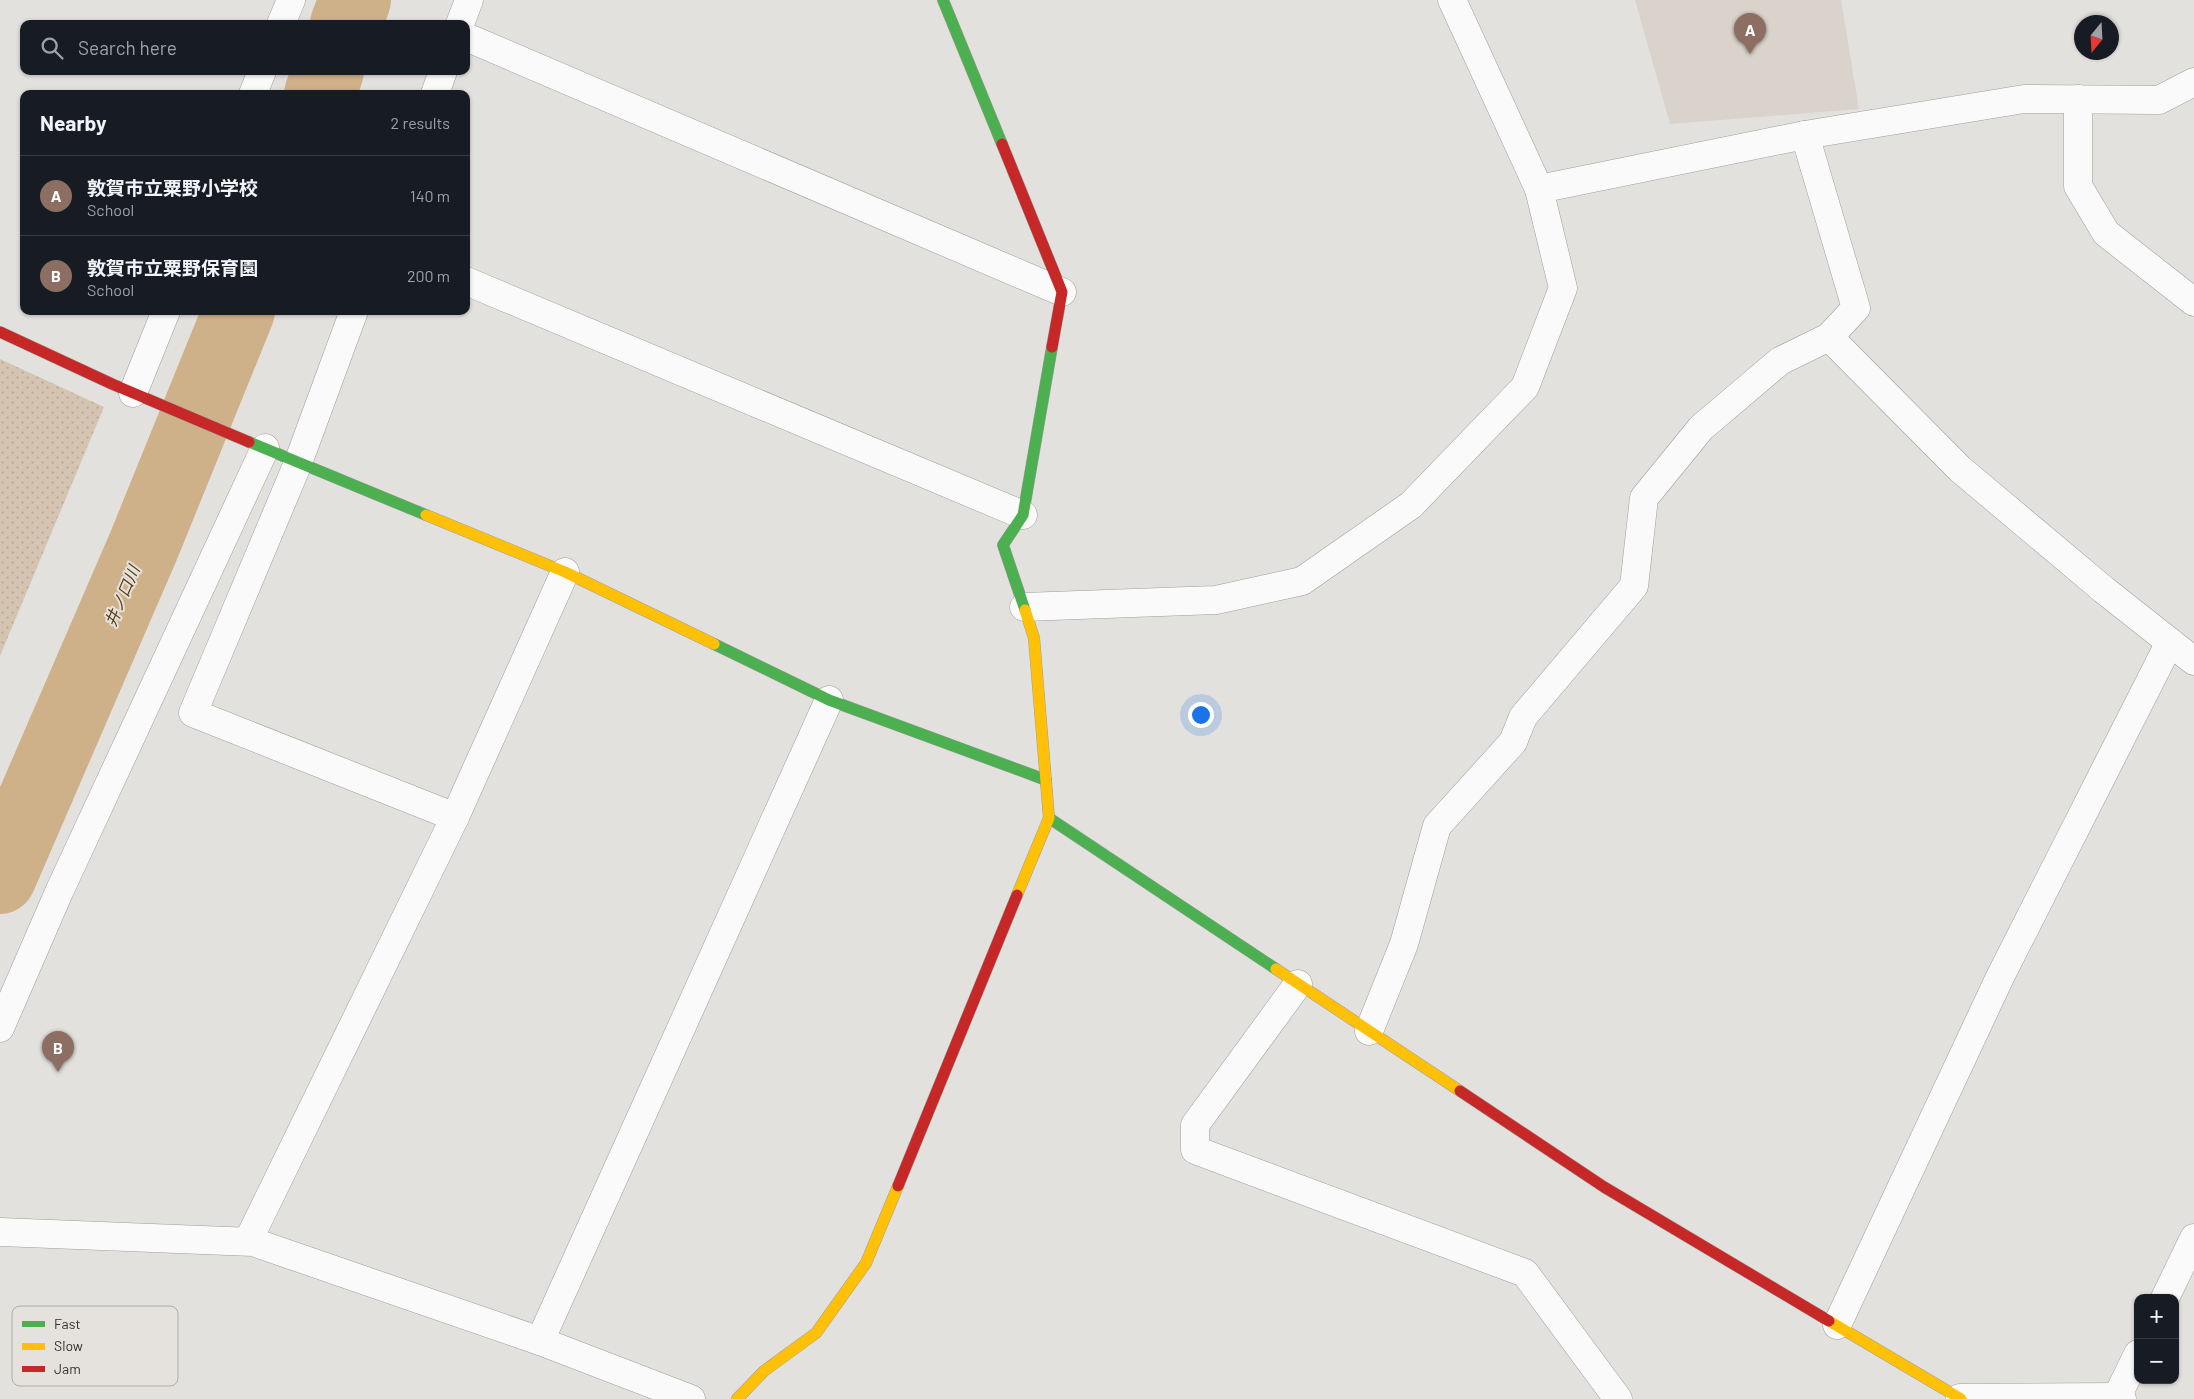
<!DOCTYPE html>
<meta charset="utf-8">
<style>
body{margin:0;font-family:Barlow,"Noto Sans JP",sans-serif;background:#20242c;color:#f1f3f6}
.controls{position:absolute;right:15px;bottom:15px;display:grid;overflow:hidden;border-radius:10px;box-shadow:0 1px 4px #0004}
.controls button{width:45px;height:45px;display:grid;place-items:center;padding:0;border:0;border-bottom:1px solid #363941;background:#171b24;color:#f1f3f6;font:25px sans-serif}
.compass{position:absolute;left:2074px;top:15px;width:45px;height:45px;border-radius:50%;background:#171b24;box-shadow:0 1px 4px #0004;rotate:198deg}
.you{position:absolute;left:1200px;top:714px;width:18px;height:18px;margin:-12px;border:4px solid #fff;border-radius:50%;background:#1a73e8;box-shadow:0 0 0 8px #1a73e833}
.badge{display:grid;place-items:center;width:32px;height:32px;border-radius:50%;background:#b45309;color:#fff;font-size:16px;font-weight:700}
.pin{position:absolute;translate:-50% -41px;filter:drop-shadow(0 1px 2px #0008)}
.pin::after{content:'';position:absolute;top:26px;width:18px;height:15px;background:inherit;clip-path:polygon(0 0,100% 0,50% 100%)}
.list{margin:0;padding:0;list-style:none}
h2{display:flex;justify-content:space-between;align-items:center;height:65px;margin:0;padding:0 20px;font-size:21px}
h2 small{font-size:16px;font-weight:400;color:#9ea1a6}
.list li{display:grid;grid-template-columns:32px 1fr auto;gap:15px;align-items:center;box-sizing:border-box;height:80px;padding:0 20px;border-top:1px solid #363941}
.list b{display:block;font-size:19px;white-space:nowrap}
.list p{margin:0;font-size:16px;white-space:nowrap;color:#9ea1a6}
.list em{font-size:16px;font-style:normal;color:#9ea1a6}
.icon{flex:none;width:28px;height:28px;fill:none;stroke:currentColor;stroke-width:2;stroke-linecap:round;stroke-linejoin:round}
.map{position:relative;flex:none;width:2194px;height:1399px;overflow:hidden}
.search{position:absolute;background:#171b24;box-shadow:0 1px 4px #0004;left:20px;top:20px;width:450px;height:55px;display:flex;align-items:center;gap:12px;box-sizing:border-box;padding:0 18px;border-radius:10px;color:#9ea1a6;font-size:19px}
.panel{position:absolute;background:#171b24;box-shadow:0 1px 4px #0004;left:20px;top:90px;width:450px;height:225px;border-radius:10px}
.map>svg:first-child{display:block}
.built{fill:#d9d3cb}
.park{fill:url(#park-dots)}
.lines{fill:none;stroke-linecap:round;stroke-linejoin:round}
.river{stroke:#cfb189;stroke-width:72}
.street-casing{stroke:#a09e9d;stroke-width:29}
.fast-casing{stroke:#a09e9d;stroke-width:12}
.slow-casing{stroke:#a09e9d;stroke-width:12}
.jam-casing{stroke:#a09e9d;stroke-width:12}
.street{stroke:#fbfafa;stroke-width:28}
.fast{stroke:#4caf50;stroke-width:11}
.slow{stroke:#ffc107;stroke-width:11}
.jam{stroke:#c62828;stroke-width:11}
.labels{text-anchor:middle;stroke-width:4;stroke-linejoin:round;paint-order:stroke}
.water-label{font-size:16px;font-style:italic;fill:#5a3d12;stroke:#e5e1dc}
.key{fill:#e5e1dc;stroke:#afaca8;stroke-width:1}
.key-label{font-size:14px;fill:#32302f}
</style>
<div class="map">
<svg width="2194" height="1399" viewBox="0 0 2194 1399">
<defs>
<pattern id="park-dots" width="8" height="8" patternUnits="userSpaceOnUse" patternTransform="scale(1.25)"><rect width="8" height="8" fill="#d4c4b1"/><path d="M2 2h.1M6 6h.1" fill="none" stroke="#b6a999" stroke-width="1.8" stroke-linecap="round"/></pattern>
</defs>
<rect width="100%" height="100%" fill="#e3e1de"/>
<path class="built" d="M1635 0H1841L1859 109 1670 124Z"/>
<path class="park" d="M0 359 104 407 0 656Z"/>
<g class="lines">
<g class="river">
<path d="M346 24 355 0"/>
<path d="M320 94 328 71"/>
<path d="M0 878 144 545 239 311"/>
</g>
<defs>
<g id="street">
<path d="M281 24 291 0"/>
<path d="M460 24 469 0"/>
<path d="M466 37 1062 292"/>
<path d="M253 94 262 71"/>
<path d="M435 94 443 71"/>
<path d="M2078 99V186L2106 233 2194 302"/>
<path d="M1539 189 1805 135 2024 99 2159 100 2194 82"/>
<path d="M466 281 1023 515"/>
<path d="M354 311 298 463 193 713 455 817"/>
<path d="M1829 337 1960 469 2104 590 2194 661"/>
<path d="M133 393 166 311"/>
<path d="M1024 607 1216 600 1302 581 1411 505 1525 387 1563 288 1539 189 1452 0"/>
<path d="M1298 984 1195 1125V1150L1525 1273 1618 1399"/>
<path d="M0 1028 59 892 265 448"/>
<path d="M1369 1031 1404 944 1437 826 1513 742 1523 717 1634 586 1644 498 1701 428 1780 361 1829 337 1856 308 1805 135"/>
<path d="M0 1232 253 1242 540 1341 691 1399"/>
<path d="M248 1241 455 817 565 572"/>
<path d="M2165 1298 2194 1238"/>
<path d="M1837 1325 2000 977 2170 642"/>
<path d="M540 1341 829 700"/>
<path d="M2117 1397 2138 1354"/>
<path d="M1960 1398 2117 1397 2122 1399"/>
</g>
<g id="fast">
<path d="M943 0 1002 144"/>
<path d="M249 442 426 515"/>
<path d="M1025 610 1003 545 1023 515 1052 347"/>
<path d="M714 644 829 700 1046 780"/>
<path d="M1049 818 1276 969"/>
</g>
<g id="slow">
<path d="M426 515 565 572 714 644"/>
<path d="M1017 895 1049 818 1034 638 1025 610"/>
<path d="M1276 969 1460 1091"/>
<path d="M1829 1321 1961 1399"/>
<path d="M737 1399 764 1371 816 1333 866 1263 898 1186"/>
</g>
<g id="jam">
<path d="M1002 144 1062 292 1052 347"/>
<path d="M0 332 112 384 249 442"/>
<path d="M1460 1091 1604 1187 1829 1321"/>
<path d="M898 1186 1017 895"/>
</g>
</defs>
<use href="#street" class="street-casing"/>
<use href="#fast" class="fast-casing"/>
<use href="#slow" class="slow-casing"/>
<use href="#jam" class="jam-casing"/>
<use href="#street" class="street"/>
<use href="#fast" class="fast"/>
<use href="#slow" class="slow"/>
<use href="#jam" class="jam"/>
</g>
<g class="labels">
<g class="water-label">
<text transform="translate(122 596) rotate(-67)" y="6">井ノ口川</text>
</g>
</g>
<rect x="12" y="1306" width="166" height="80" rx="8" class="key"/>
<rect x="22" y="1321" width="23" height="6" fill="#4caf50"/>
<rect x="22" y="1343" width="23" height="7" fill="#ffc107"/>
<rect x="22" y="1366" width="23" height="6" fill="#c62828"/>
<g class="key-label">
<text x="54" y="1329">Fast</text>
<text x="54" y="1351">Slow</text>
<text x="54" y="1374">Jam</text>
</g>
</svg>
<div class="controls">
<button>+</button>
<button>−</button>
</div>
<svg class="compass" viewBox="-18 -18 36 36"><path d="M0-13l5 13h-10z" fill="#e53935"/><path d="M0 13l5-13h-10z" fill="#9ea1a6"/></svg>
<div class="you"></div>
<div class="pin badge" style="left:1750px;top:54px;background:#8d6e63">A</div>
<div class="pin badge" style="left:58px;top:1072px;background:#8d6e63">B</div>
<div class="search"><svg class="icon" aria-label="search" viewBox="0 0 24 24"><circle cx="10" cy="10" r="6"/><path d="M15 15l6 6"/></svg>Search here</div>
<section class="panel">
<h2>Nearby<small>2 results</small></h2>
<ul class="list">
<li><span class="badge" style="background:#8d6e63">A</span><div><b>敦賀市立粟野小学校</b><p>School</p></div><em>140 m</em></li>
<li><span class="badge" style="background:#8d6e63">B</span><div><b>敦賀市立粟野保育園</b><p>School</p></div><em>200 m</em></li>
</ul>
</section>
</div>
